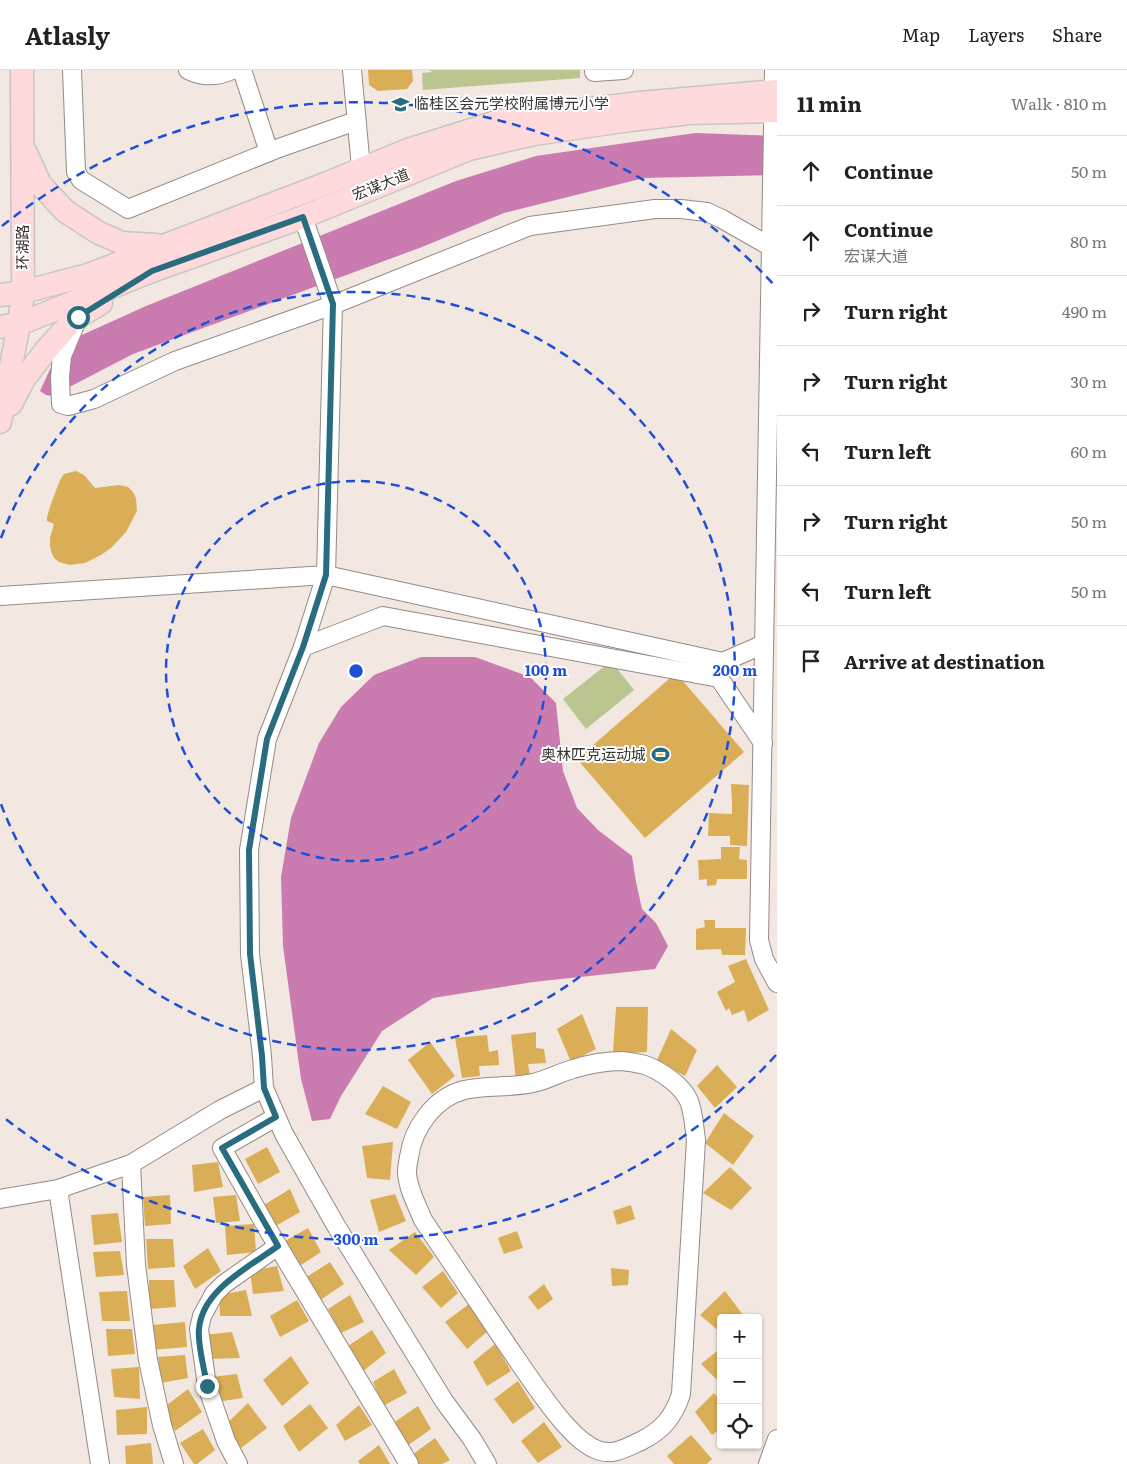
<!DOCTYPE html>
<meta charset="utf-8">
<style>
body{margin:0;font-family:Literata,"Noto Sans SC",serif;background:#f6f6f6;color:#222}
.controls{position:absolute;right:15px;bottom:15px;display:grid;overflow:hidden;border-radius:5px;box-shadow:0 1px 4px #0004}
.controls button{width:45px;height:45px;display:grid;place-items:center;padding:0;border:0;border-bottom:1px solid #e0e0e0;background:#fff;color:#222;font:25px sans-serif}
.stop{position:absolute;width:15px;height:15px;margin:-11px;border:4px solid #2a6c7f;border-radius:50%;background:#fff}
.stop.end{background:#2a6c7f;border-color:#fff;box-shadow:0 1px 5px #0008}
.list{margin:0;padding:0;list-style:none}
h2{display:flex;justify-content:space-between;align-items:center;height:65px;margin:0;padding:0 20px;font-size:21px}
h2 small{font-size:16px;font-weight:400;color:#767676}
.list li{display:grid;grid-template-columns:32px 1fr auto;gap:15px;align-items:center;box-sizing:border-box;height:70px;padding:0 20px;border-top:1px solid #e0e0e0}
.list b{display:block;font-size:19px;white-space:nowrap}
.list p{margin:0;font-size:16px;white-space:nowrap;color:#767676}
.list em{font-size:16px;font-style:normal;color:#767676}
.icon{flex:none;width:28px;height:28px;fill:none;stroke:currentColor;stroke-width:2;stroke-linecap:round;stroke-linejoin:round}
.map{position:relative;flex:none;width:777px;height:1394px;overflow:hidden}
header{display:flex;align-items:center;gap:30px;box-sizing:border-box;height:70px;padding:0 25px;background:#fff;border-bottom:1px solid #e0e0e0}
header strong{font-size:24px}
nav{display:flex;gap:28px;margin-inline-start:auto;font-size:18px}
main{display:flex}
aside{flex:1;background:#fff}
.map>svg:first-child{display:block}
.green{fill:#bac58f}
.water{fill:#ca7baf}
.building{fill:#d9ae56}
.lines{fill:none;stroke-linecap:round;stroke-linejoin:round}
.minor-casing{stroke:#958a85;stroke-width:20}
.major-casing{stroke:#c7c6c5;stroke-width:25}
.minor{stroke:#fff;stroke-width:18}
.major{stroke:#fedadc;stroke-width:22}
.route{stroke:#2a6c7f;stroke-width:6}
.ring{fill:none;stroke:#1d4ed8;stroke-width:2.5;stroke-dasharray:9 6}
.labels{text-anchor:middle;stroke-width:4;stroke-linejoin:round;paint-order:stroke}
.poi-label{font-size:15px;fill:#373330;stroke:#fff;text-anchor:start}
.street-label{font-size:15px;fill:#373330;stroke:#fff}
.centre{fill:#1d4ed8;stroke:#fff;stroke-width:2.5}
.ring-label{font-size:15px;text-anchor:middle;font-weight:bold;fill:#1d4ed8;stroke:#fff;stroke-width:4;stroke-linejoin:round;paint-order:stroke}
</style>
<header>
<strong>Atlasly</strong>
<nav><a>Map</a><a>Layers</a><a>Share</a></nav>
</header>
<main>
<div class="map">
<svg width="777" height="1394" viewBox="0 0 777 1394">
<rect width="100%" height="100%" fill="#f2e7e1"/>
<g class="green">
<path d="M429 0H580V8L423 20 422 3 433 2Z"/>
<path d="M611 591 634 620 586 659 563 629Z"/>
</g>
<g class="water">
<path d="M695 63 777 66V105L644 108 504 143 422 177 133 284 52 326 46 325 40 321 53 293 73 269 146 236 456 111 536 86Z"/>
<path d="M421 587H475L530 607 556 633 563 701 577 738 598 760 632 786 636 812 642 839 656 853 668 876 655 899 533 912 433 928 382 961 341 1026 330 1049 312 1051 301 1009 283 876 281 807 291 748 319 673 341 637 374 605Z"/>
</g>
<g class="building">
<path d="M368 0H412L413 11 407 19 378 21 369 15Z"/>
<path d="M76 401 84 405 95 418 119 415 128 417 133 422 136 428 137 441 126 462 111 478 101 485 85 493 70 495 59 492 55 489 52 484 50 476V468L54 454 47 451V447L51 434 60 410 64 404Z"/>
<path d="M676 603 744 682 645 768 577 689Z"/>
<path d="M731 714 749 715 747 776 730 775V766H708L709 743 732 744V734Z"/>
<path d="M721 777H740L739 789 747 790V809H717L716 815 707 816V809L699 810 698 790 721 789Z"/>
<path d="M704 850H715V858H746L745 885H722L721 879 696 880V859L705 857Z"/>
<path d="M746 889 769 940 748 952 744 940 732 945 729 938 726 941 717 922 735 912 728 896Z"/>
<path d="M616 937H648L647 982 613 984Z"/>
<path d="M582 944 596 979 571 992 557 959Z"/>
<path d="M671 959 697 980 685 1006 657 990Z"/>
<path d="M536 962V978L544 979 546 993 528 994 530 1006 516 1010 511 965Z"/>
<path d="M487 965 489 982 498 980 499 995 479 996 480 1006 462 1008 455 968Z"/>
<path d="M430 972 455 1006 432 1024 408 990Z"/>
<path d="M717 995 737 1017 715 1038 697 1016Z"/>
<path d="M383 1016 411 1032 397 1059 365 1044Z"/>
<path d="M724 1043 754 1066 733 1095 705 1073Z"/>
<path d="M393 1072 390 1110 367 1108 362 1076Z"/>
<path d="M267 1077 280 1102 258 1114 245 1089Z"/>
<path d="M218 1092 223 1117 194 1122 192 1095Z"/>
<path d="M730 1097 752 1118 731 1140 703 1123Z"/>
<path d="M290 1119 300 1142 274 1157 264 1135Z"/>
<path d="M395 1124 406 1151 379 1162 370 1130Z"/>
<path d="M170 1125 171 1154 145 1156 143 1127Z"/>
<path d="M236 1125 240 1151 216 1153 213 1127Z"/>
<path d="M631 1135 635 1149 617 1155 613 1141Z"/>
<path d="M118 1143 122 1172 94 1175 91 1145Z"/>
<path d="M254 1154 256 1182 227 1185 225 1156Z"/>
<path d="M308 1158 321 1182 298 1197 285 1171Z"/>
<path d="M517 1161 523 1178 504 1184 498 1168Z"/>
<path d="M415 1162 434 1187 416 1205 389 1180Z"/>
<path d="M146 1169H173L175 1197 148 1199Z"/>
<path d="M208 1178 221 1201 195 1219 183 1196Z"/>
<path d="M120 1181 124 1205 96 1207 93 1182Z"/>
<path d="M330 1192 344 1214 316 1233 305 1208Z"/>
<path d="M277 1196 284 1221 253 1224 250 1201Z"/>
<path d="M611 1198 629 1200 628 1215 612 1216Z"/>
<path d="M443 1201 458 1223 441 1238 422 1217Z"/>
<path d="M149 1210H174L176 1237 149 1239Z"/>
<path d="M544 1214 553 1229 538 1240 528 1227Z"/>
<path d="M246 1220 252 1246H220L219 1225Z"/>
<path d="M127 1221 130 1251H102L99 1222Z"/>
<path d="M725 1221 743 1245 740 1248H721V1263L700 1245Z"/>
<path d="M350 1225 364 1252 341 1263 328 1239Z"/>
<path d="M297 1230 309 1251 280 1267 270 1246Z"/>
<path d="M469 1234 488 1261 467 1279 445 1252Z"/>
<path d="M185 1252 187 1277 152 1280V1255Z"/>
<path d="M106 1259H132L135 1284 108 1286Z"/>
<path d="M372 1260 386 1283 362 1302 348 1276Z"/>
<path d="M232 1262 240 1288 206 1289 203 1265Z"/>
<path d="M495 1274 511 1301 487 1316 473 1292Z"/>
<path d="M721 1278V1314L701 1294Z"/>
<path d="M185 1285 188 1308 161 1313 158 1287Z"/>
<path d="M291 1286 309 1313 282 1336 263 1310Z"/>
<path d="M139 1297 140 1329 114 1327 111 1299Z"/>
<path d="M394 1299 407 1323 383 1336 373 1312Z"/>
<path d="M237 1304 243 1328 216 1332 211 1307Z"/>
<path d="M518 1311 535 1338 513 1354 494 1329Z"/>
<path d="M188 1319 202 1342 175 1361 163 1338Z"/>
<path d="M714 1323 721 1331V1358L712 1365 695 1342Z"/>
<path d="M248 1333 267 1358 237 1381 224 1356Z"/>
<path d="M310 1334 328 1358 299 1382 283 1356Z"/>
<path d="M359 1335 372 1355 345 1371 336 1355Z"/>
<path d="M418 1336 431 1359 407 1376 393 1353Z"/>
<path d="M147 1337V1364L117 1365 116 1340Z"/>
<path d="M544 1352 562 1377 538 1393 521 1371Z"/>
<path d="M203 1359 215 1380 197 1394H194L180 1373Z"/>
<path d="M691 1365 712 1389 707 1394H674L667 1386Z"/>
<path d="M435 1368 450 1390 442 1394H417L412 1385Z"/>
<path d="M151 1373 153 1394H126L125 1376Z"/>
<path d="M379 1375 390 1394H360L358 1391Z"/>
</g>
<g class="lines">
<defs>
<g id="minor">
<path d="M72 0 76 102 81 110 128 139 279 78 356 51"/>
<path d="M188 0C202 7 217 7 232 0"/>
<path d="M242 0 269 82"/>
<path d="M352 0 361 98"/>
<path d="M594 0V2L624 0"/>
<path d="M774 0 759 870 764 889 777 913"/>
<path d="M77 250 62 286 60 307 61 334 68 336 94 329 175 291 330 236 530 156 655 139H681L707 142 722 149 771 177"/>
<path d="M0 526 326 505 333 234 303 147"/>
<path d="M303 577 383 546 719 608"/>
<path d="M722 598 719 608 763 673"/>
<path d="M622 991C629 992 638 993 645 995 661 1001 682 1015 689 1031 694 1044 694 1057 696 1070L681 1324C674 1346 663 1360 641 1371 625 1378 612 1387 595 1379 582 1373 572 1362 563 1352 540 1325 521 1295 501 1266 475 1227 449 1189 423 1150 417 1135 408 1119 407 1103 407 1098 408 1092 409 1087 413 1058 434 1028 464 1020 487 1015 510 1018 533 1013 547 1010 559 1003 573 999 589 994 605 991 622 991Z"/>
<path d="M276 1047 222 1078 267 1158 409 1394"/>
<path d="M131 1094 136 1195 148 1290 162 1355 174 1394"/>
<path d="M58 1119 100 1394"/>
<path d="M0 1129 58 1119 131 1094 220 1040 264 1018"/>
<path d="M238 1394 226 1371 207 1316 199 1259 202 1246 214 1224 224 1214 278 1176"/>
<path d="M487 1394 472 1369 444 1331 335 1154 284 1064 264 1018 262 986 250 884 249 780 267 669 303 577 326 505 723 592 764 574"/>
<path d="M768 1394 777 1369"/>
</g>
<g id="major">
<path d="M26 83 40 114 65 141 99 163 122 173 156 175"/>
<path d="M0 225 23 222 88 205 325 114 408 80 506 49 640 33 777 21"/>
<path d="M0 257 19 254 152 201 303 147 469 79 534 64 630 50 689 43 777 41"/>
<path d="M11 334 24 309 46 280 73 250 101 233"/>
<path d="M0 352 19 254 23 222 22 0"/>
</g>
</defs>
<use href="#minor" class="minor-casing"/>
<use href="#major" class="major-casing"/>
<use href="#minor" class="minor"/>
<use href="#major" class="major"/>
</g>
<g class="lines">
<path class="route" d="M78 247 152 201 303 147 333 234 326 505 303 577 267 669 249 780 250 884 262 986 264 1018 276 1047 222 1078 278 1176C249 1197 202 1220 199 1259 197 1273 205 1301 207 1316"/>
</g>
<g class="ring">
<circle cx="356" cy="601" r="190"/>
<path d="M1 468A379 379 0 1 1 1 734"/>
<path d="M776 985A569 569 0 0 1 2 1046M2 156A569 569 0 0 1 776 217"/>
</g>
<defs>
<symbol id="school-bare" viewBox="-9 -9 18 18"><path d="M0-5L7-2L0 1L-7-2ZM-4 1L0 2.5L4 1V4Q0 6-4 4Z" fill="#2a6c7f" stroke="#fff" stroke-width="2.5" paint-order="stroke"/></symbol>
<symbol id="stadium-bare" viewBox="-9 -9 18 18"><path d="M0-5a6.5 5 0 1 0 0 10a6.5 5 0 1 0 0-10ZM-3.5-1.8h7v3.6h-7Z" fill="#2a6c7f" stroke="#fff" stroke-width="2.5" paint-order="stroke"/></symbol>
</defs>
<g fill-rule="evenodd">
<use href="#school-bare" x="388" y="22" width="25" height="25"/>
<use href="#stadium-bare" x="648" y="672" width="25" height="25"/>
</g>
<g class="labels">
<g class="poi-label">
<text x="414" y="39">临桂区会元学校附属博元小学</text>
<text x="646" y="690" text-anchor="end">奥林匹克运动城</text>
</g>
<g class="street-label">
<text transform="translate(381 115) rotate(-22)" y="5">宏谋大道</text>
<text transform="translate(23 177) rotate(-90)" y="5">环湖路</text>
</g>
</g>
<circle cx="356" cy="601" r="8" class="centre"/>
<g class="ring-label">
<text x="546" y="606">100 m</text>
<text x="735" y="606">200 m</text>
<text x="356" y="1175">300 m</text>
</g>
</svg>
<div class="controls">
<button>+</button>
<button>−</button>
<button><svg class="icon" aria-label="locate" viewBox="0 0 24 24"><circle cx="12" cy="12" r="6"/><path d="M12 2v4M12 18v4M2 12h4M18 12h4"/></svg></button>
</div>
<div class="stop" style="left:78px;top:247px"></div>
<div class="stop end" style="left:207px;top:1316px"></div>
</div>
<aside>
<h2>11 min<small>Walk · 810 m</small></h2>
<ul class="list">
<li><svg class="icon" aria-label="ahead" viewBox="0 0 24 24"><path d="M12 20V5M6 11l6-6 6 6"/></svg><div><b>Continue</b></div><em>50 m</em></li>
<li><svg class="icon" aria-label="ahead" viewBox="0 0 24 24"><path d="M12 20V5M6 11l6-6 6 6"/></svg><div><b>Continue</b><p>宏谋大道</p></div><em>80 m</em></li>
<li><svg class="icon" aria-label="right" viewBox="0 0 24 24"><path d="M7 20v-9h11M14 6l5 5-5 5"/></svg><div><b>Turn right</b></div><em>490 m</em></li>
<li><svg class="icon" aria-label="right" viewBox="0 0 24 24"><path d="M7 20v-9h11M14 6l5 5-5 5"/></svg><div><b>Turn right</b></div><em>30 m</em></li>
<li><svg class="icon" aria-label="left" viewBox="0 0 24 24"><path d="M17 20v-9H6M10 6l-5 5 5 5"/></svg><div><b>Turn left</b></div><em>60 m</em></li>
<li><svg class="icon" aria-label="right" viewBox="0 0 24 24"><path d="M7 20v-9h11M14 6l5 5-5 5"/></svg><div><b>Turn right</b></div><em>50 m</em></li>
<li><svg class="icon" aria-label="left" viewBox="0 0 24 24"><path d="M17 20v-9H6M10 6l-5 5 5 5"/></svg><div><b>Turn left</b></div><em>50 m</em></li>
<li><svg class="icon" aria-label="arrive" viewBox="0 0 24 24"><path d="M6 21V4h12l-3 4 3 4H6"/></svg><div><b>Arrive at destination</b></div></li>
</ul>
</aside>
</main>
